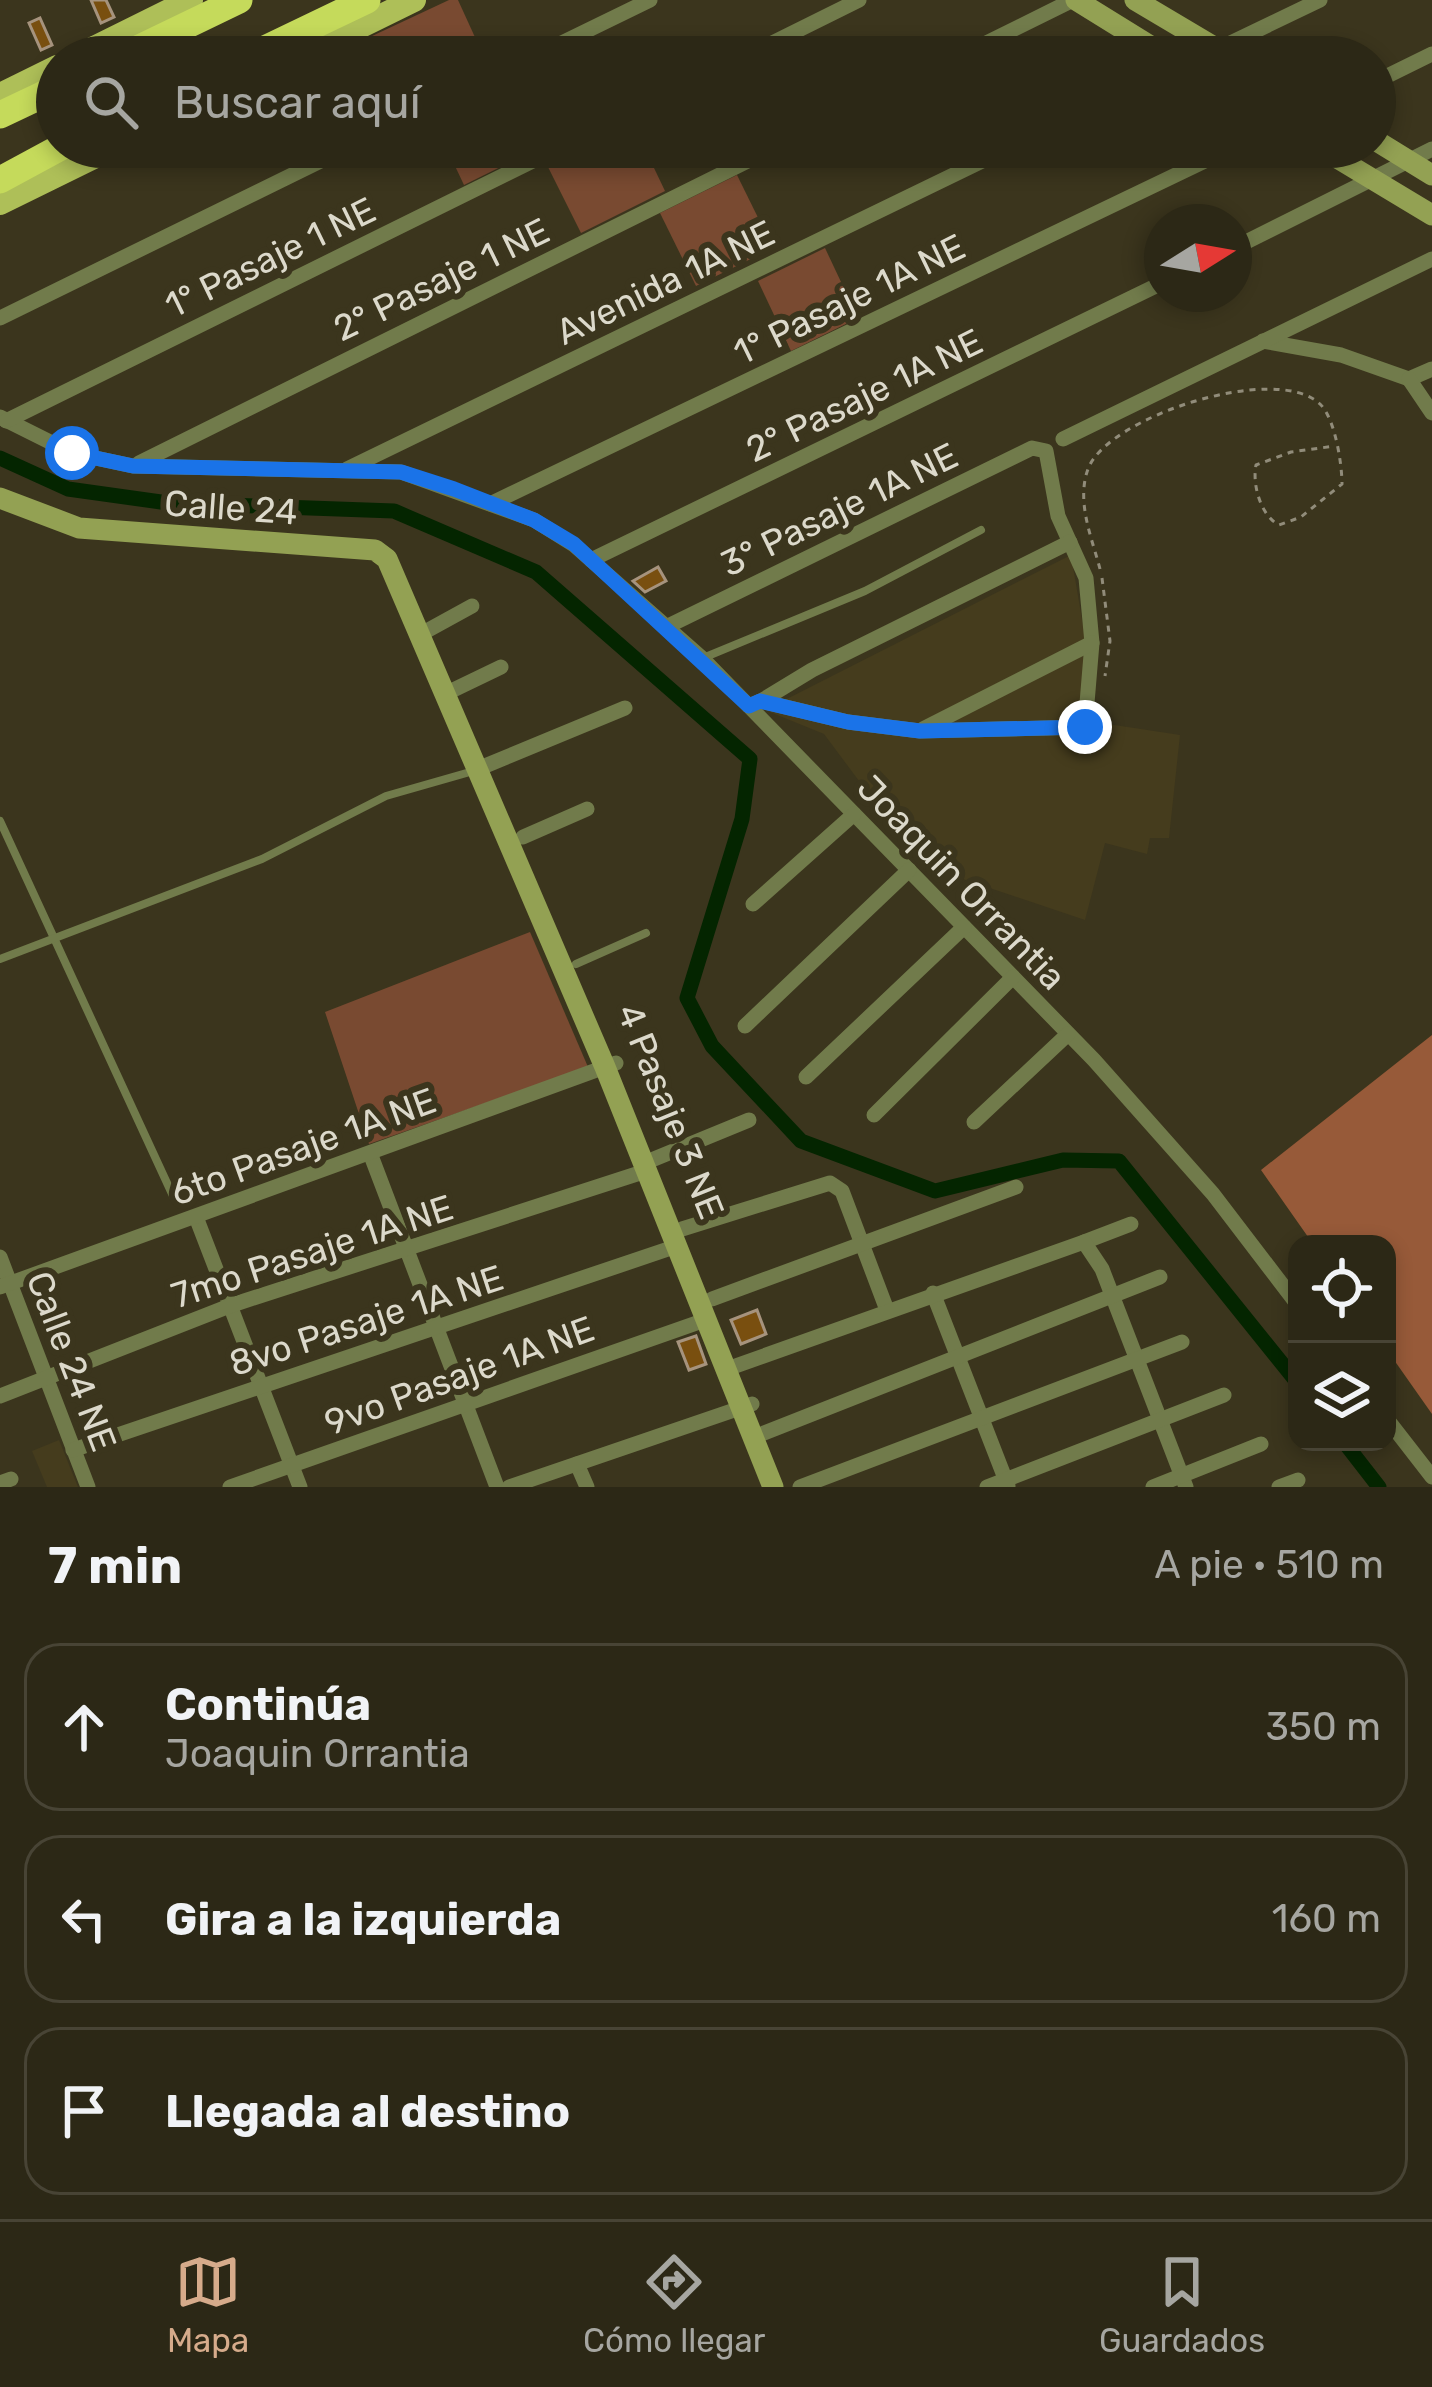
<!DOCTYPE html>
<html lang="es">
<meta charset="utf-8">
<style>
body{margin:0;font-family:Rubik,sans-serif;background:#383423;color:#f1f3f6}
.controls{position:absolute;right:36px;bottom:36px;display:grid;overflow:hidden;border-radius:24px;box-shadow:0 6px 18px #0003}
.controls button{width:108px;height:108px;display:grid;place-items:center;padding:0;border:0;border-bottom:3px solid #484435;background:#2c2816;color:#f1f3f6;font:60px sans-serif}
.compass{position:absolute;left:1144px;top:204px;width:108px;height:108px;border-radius:50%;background:#2c2816;box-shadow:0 6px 18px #0003;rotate:79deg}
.stop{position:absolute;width:36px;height:36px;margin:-27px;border:9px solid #1a73e8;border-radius:50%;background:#fff}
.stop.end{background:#1a73e8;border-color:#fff;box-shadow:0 3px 12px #0008}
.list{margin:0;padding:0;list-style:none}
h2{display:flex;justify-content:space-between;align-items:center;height:156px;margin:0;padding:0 48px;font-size:51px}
h2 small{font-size:39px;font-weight:400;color:#a6a6a1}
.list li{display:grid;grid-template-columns:78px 1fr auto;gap:36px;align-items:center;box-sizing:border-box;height:168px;margin:0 24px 24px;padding:0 24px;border:3px solid #484435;border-radius:36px}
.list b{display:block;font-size:45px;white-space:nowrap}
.list p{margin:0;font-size:39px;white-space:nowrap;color:#a6a6a1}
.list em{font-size:39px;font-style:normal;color:#a6a6a1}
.icon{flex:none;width:66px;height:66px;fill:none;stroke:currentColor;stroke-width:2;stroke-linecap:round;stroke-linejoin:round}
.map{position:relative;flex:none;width:1432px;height:1487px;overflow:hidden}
.search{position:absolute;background:#2c2816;box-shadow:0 6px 18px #0003;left:36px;right:36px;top:36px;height:132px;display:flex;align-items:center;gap:30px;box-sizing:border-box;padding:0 42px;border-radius:66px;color:#a6a6a1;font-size:45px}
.sheet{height:732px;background:#2c2816}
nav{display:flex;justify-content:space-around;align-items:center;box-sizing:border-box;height:168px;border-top:3px solid #484435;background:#2c2816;font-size:33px;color:#a6a6a1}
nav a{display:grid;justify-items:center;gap:6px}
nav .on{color:#d6ab8b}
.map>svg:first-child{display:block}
.built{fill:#453c1d}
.green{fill:#794a31}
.forest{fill:#975a39}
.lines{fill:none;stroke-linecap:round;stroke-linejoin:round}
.canal{stroke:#042500;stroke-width:15}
.building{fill:#794f0f;stroke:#a6937d;stroke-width:3}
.path{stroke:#918c7a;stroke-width:3;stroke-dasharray:6 6;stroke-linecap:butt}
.lane{stroke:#717b4b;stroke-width:8}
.street{stroke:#717b4b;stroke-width:15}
.secondary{stroke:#93a153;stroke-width:21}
.primary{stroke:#aebf58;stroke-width:24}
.highway{stroke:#c5da5b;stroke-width:27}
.route{stroke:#1a73e8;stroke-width:15}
.labels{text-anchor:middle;stroke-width:12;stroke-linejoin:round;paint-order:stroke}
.street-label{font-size:36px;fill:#dcd9cb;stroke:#3b351d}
</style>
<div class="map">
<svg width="1432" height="1487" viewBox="0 0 1432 1487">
<rect width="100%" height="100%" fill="#3b351d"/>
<g class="built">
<path d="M1071 555 1085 637 1082 720 1180 735 1169 838H1150L1147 854 1105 843 1085 920 960 878 868 793 824 734 765 710Z"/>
<path d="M59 1440 78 1487H47L32 1451Z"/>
</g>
<g class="green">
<path d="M449 0H458L484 57H361L355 44Z"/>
<path d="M446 147H541L464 185Z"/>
<path d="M578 147H644L665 191 581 233 546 163Z"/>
<path d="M737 175 773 248 696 286 660 213Z"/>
<path d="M825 248 858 318 791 351 758 281Z"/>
<path d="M530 932 588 1067 369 1144 325 1012Z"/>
</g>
<path class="forest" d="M1432 1035V1414L1387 1350V1244H1313L1261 1170Z"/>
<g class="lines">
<g class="canal">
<path d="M0 458 68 489 168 503 394 511 536 572 750 759 742 819 687 998 712 1046 801 1141 935 1191 1063 1160 1119 1161 1297 1382"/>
<path d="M1344 1442 1379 1487"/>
</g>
</g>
<g class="building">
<path d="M91 0H106L114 17 101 23Z"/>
<path d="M40 18 52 45 41 50 29 23Z"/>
<path d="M658 567 666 581 645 592 633 581Z"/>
<path d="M757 1310 766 1334 741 1344 731 1320Z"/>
<path d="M696 1336 706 1364 689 1370 678 1342Z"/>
</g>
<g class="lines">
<g class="path">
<path d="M1100 569C1092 538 1076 502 1088 469 1107 417 1276 362 1320 404 1335 418 1342 464 1342 484L1301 517 1279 525C1261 516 1252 485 1256 465L1291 452 1335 446"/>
<path d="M1102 578 1110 641 1105 676"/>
</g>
<g class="lane">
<path d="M703 658 865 591 981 530"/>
<path d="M0 821 173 1196"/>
<path d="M0 959 262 859 386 796 477 770"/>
<path d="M576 964 646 933"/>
</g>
<g class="street">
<path d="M1218 49 1320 0"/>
<path d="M533 57 650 0"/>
<path d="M744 57 859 0"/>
<path d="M958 57 1073 0"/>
<path d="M1375 82 1432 54"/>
<path d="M1234 248 1432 149"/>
<path d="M0 318 349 147"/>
<path d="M1263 341 1341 355 1409 379 1432 369"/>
<path d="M1409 379 1432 413"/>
<path d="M0 417 72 453 133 466 401 472 534 520 574 545 702 658 1094 1060 1213 1194 1297 1304"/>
<path d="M6 421 561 147"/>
<path d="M1063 439 1432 259"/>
<path d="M139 463 776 147"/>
<path d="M347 469 1011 147"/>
<path d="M490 504 1234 147"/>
<path d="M591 560 1162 283"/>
<path d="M666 627 1032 448 1046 451 1058 516 1086 578 1092 643 1085 727 920 731 848 722 761 701 749 706"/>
<path d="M421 634 472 606"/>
<path d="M447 693 501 667"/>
<path d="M761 701 812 670 1070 542"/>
<path d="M923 729 1092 643"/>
<path d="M480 768 625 708"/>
<path d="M523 837 587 809"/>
<path d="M753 904 854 814"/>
<path d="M745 1026 909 870"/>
<path d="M806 1077 964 927"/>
<path d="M874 1115 1013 977"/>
<path d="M974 1122 1068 1034"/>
<path d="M370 1153 497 1487"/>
<path d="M654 1159 749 1120"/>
<path d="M196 1217 300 1487"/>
<path d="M682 1229 830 1183 842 1191 887 1310"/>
<path d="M1084 1242 1131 1224"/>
<path d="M0 1257 88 1487"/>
<path d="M0 1287 616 1063"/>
<path d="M933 1293 1008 1486"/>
<path d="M712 1299 1016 1187"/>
<path d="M727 1369 1084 1242 1102 1269 1186 1487"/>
<path d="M0 1396 232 1305 646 1171"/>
<path d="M1387 1419 1432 1477"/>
<path d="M764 1433 1160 1277"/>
<path d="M73 1450 677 1246"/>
<path d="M577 1464 587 1487"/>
<path d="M0 1483 11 1479"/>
<path d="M230 1487 708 1319"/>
<path d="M509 1487 752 1404"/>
<path d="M800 1487 1182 1342"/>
<path d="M987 1487 1224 1395"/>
<path d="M1153 1487 1261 1444"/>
<path d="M1279 1487 1298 1480"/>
</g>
<g class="secondary">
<path d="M1076 0 1168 57"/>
<path d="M1135 0 1231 57"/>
<path d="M1375 140 1432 175"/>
<path d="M1319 147 1432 215"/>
<path d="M0 498 79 528 375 550 387 559 605 1067 773 1487"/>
</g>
<g class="primary">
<path d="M76 57 191 0"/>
<path d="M298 57 414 0"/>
<path d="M0 95 57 67"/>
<path d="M0 203 114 147"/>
</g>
<g class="highway">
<path d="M121 57 239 0"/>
<path d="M248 57 367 0"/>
<path d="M0 115 57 88"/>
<path d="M0 180 61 147"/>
</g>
</g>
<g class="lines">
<path class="route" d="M72 453 133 466 401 472 454 489 534 520 574 544 749 706 760 701 848 722 920 731 1085 727"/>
</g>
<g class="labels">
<g class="street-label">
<text transform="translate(270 257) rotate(-26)" y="13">1° Pasaje 1 NE</text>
<text transform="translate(441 279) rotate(-26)" y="13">2° Pasaje 1 NE</text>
<text transform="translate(665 282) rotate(-26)" y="13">Avenida 1A NE</text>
<text transform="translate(849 299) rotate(-26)" y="13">1° Pasaje 1A NE</text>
<text transform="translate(864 395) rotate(-26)" y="13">2° Pasaje 1A NE</text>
<text transform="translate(231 507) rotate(4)" y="13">Calle 24</text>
<text transform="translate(839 509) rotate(-26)" y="13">3° Pasaje 1A NE</text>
<text transform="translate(962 882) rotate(46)" y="13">Joaquin Orrantia</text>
<text transform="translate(671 1111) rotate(68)" y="13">4 Pasaje 3 NE</text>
<text transform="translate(303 1146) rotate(-20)" y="13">6to Pasaje 1A NE</text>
<text transform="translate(312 1251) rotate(-18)" y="13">7mo Pasaje 1A NE</text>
<text transform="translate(366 1320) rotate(-18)" y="13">8vo Pasaje 1A NE</text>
<text transform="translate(72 1361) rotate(69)" y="13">Calle 24 NE</text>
<text transform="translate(459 1375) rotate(-20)" y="13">9vo Pasaje 1A NE</text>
</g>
</g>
</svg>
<div class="controls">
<button><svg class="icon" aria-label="locate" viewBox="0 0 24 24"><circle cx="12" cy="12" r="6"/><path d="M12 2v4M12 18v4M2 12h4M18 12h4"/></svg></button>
<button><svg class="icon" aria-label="layers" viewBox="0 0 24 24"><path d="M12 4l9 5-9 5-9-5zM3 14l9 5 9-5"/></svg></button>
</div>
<svg class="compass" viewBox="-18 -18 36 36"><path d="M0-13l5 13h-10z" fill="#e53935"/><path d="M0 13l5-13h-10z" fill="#a6a6a1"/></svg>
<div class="stop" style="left:72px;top:453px"></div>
<div class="stop end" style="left:1085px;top:727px"></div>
<div class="search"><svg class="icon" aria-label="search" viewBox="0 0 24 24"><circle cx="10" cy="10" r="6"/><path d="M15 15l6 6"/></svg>Buscar aquí</div>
</div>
<section class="sheet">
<h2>7 min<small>A pie · 510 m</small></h2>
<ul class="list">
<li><svg class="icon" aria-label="ahead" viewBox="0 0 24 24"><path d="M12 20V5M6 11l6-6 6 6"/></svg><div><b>Continúa</b><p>Joaquin Orrantia</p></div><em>350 m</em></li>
<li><svg class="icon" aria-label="left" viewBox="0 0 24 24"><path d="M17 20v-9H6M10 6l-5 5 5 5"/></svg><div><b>Gira a la izquierda</b></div><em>160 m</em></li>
<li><svg class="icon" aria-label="arrive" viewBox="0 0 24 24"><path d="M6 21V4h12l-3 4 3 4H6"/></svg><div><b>Llegada al destino</b></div></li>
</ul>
</section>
<nav>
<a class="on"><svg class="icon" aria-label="map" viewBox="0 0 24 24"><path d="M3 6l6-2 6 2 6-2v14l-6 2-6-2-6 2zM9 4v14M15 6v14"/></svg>Mapa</a>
<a><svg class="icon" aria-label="directions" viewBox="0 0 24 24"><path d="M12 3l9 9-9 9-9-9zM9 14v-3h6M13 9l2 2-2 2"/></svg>Cómo llegar</a>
<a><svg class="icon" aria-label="saved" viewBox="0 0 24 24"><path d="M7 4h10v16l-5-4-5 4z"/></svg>Guardados</a>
</nav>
